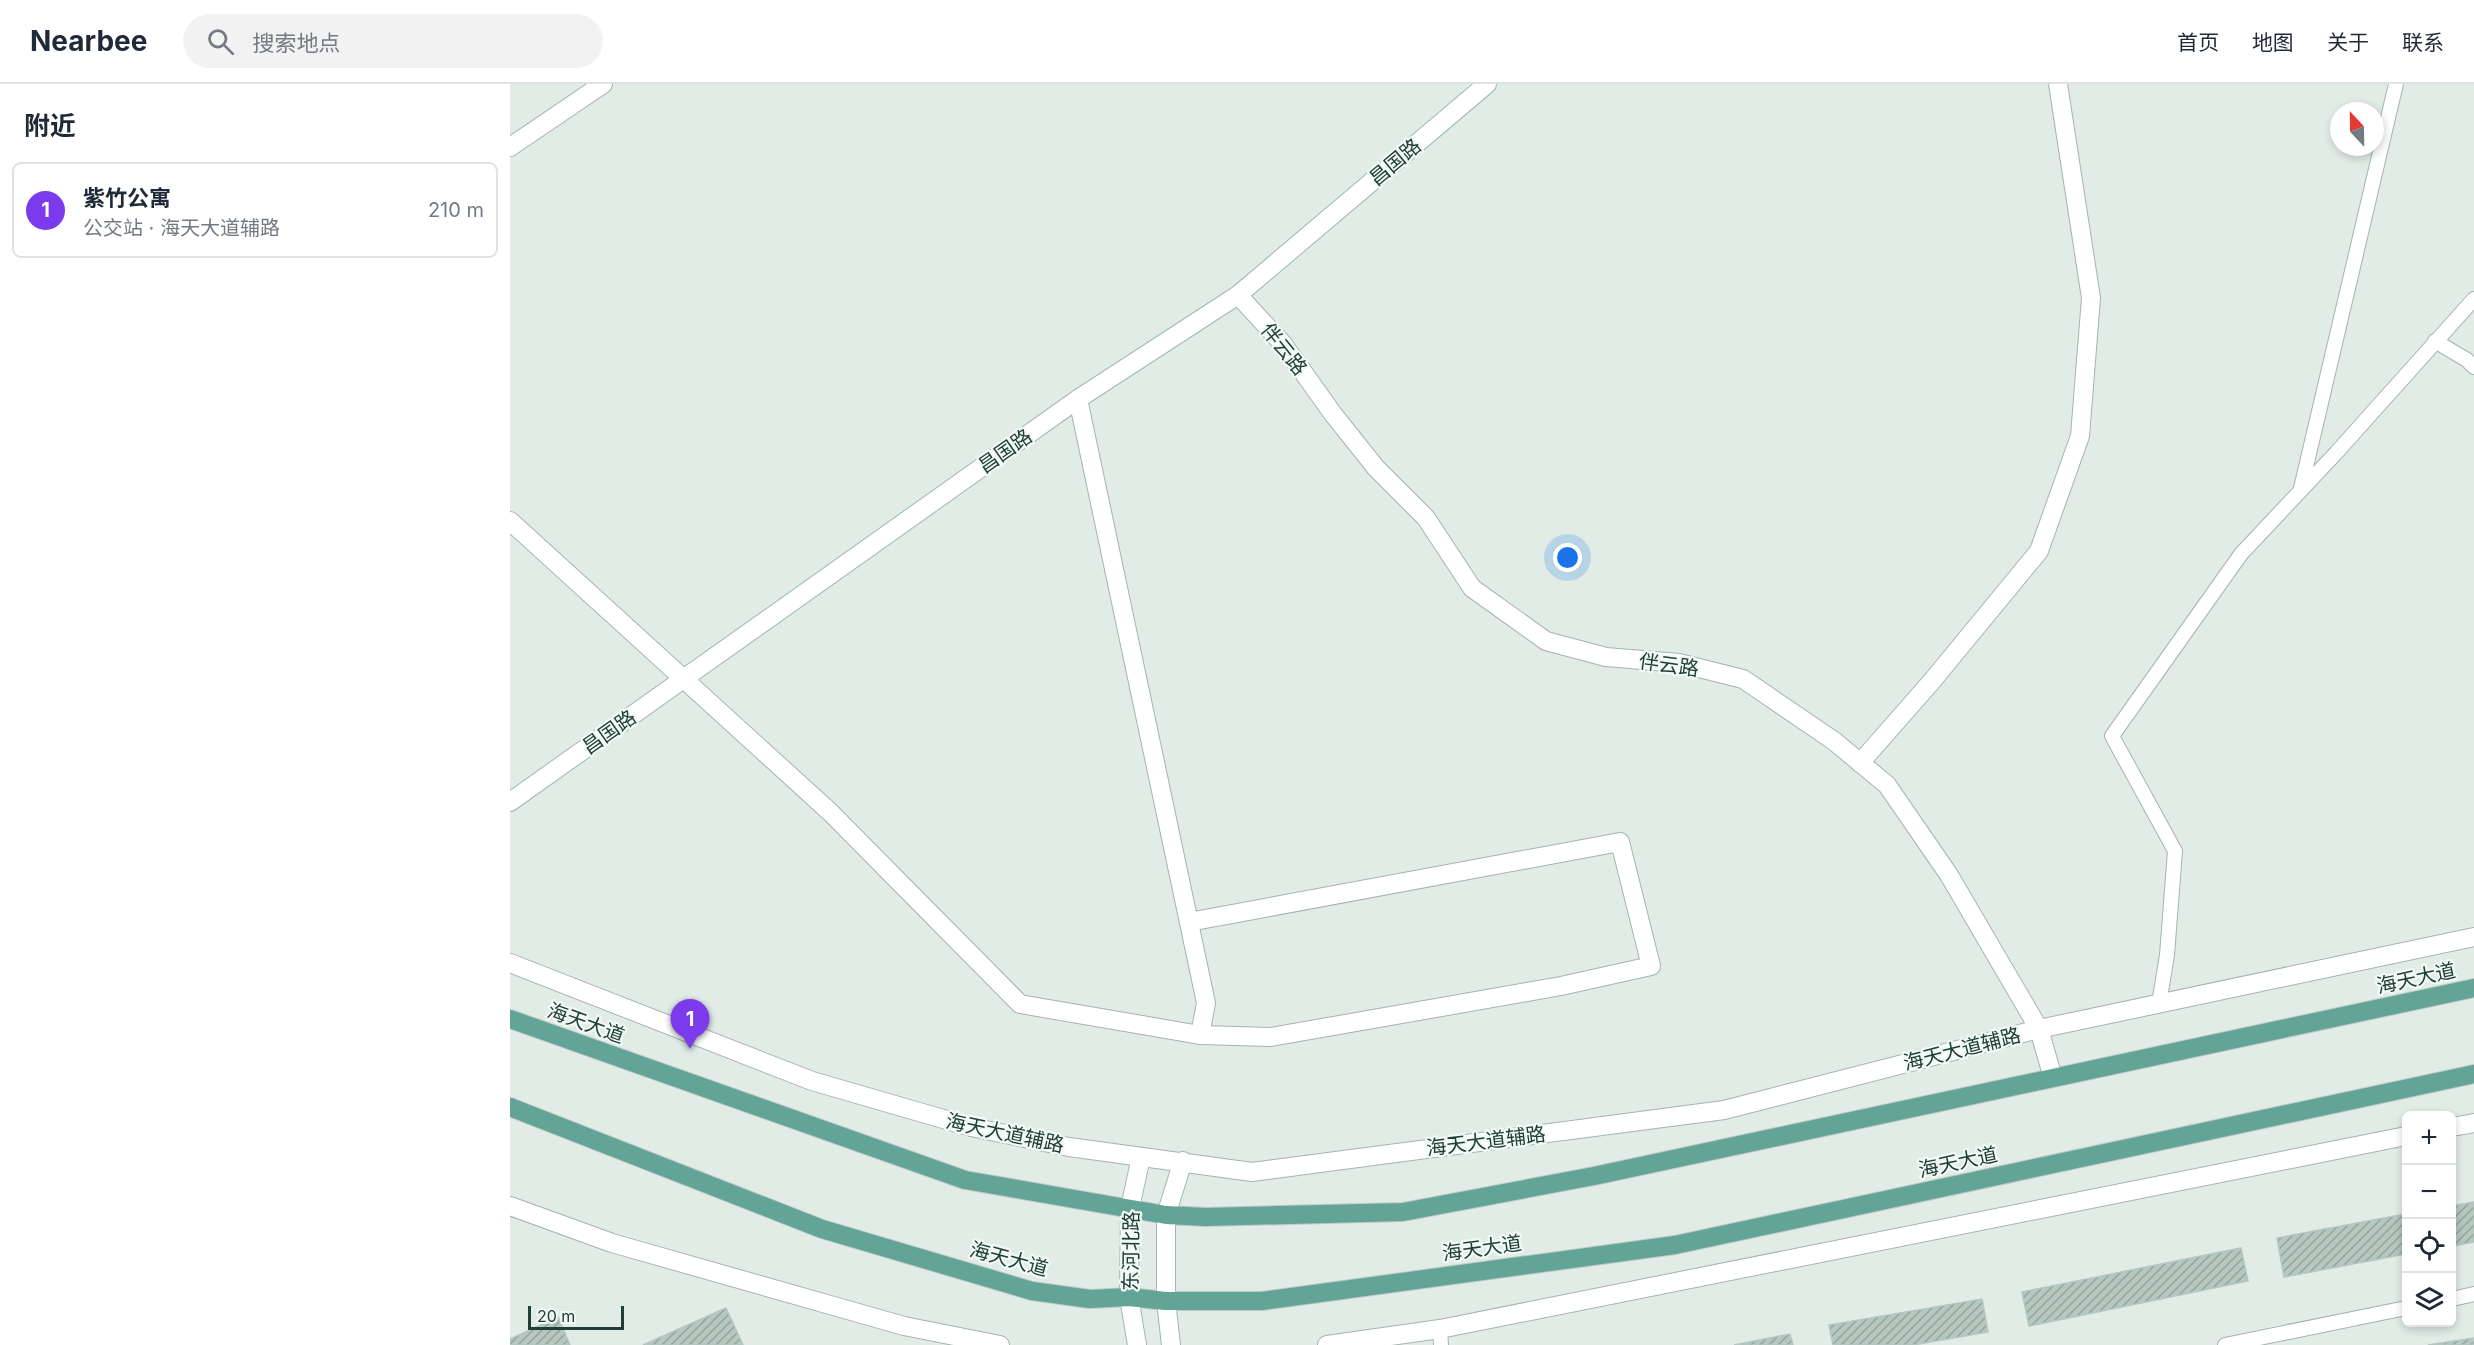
<!DOCTYPE html>
<html lang="zh">
<meta charset="utf-8">
<style>
body{margin:0;font-family:Inter,"Noto Sans SC",sans-serif;background:#f2f2f3;color:#1f2937}
.controls{position:absolute;right:18px;bottom:18px;display:grid;overflow:hidden;border-radius:9px;box-shadow:0 3px 9px #0003}
.controls button{width:54px;height:54px;display:grid;place-items:center;padding:0;border:0;border-bottom:2px solid #e0e1e3;background:#fff;color:#1f2937;font:30px sans-serif}
.compass{position:absolute;left:1820px;top:18px;width:54px;height:54px;border-radius:50%;background:#fff;box-shadow:0 3px 9px #0003;rotate:338deg}
.scale{position:absolute;left:18px;bottom:15px;width:96px;box-sizing:border-box;padding-left:6px;border:3px solid #203e37;border-top:0;font-size:16px;line-height:21px;white-space:nowrap;color:#203e37;-webkit-text-stroke:4px #f1f9f5;paint-order:stroke}
.you{position:absolute;left:1058px;top:474px;width:21px;height:21px;margin:-15px;border:4px solid #fff;border-radius:50%;background:#1a73e8;box-shadow:0 0 0 9px #1a73e833}
.badge{display:grid;place-items:center;width:39px;height:39px;border-radius:50%;background:#7c3aed;color:#fff;font-size:20px;font-weight:700}
.pin{position:absolute;translate:-50% -50px;filter:drop-shadow(0 2px 3px #0008)}
.pin::after{content:'';position:absolute;top:32px;width:21px;height:18px;background:inherit;clip-path:polygon(0 0,100% 0,50% 100%)}
.list{margin:0;padding:0;list-style:none}
h2{display:flex;justify-content:space-between;align-items:center;height:78px;margin:0;padding:0 24px;font-size:26px}
h2 small{font-size:20px;font-weight:400;color:#747a83}
.list li{display:grid;grid-template-columns:39px 1fr auto;gap:18px;align-items:center;box-sizing:border-box;height:96px;margin:0 12px 12px;padding:0 12px;border:2px solid #e0e1e3;border-radius:9px}
.list b{display:block;font-size:22px;white-space:nowrap}
.list p{margin:0;font-size:20px;white-space:nowrap;color:#747a83}
.list em{font-size:20px;font-style:normal;color:#747a83}
.icon{flex:none;width:33px;height:33px;fill:none;stroke:currentColor;stroke-width:2;stroke-linecap:round;stroke-linejoin:round}
.map{position:relative;flex:none;width:1964px;height:1261px;overflow:hidden}
header{display:flex;align-items:center;gap:36px;box-sizing:border-box;height:84px;padding:0 30px;background:#fff;border-bottom:2px solid #e0e1e3}
header strong{font-size:28px}
nav{display:flex;gap:33px;margin-inline-start:auto;font-size:21px}
.search{width:420px;height:54px;background:#f2f2f3;display:flex;align-items:center;gap:15px;box-sizing:border-box;padding:0 21px;border-radius:33px;color:#747a83;font-size:22px}
main{display:flex}
aside{flex:1;background:#fff}
.map>svg:first-child{display:block}
.building{fill:url(#building-hatch);stroke:#b3c6bf;stroke-width:1.5}
.lines{fill:none;stroke-linecap:round;stroke-linejoin:round}
.lane-casing{stroke:#a3b4af;stroke-width:16}
.street-casing{stroke:#a3b4af;stroke-width:20}
.secondary-casing{stroke:#9eb9b0;stroke-width:20}
.primary-casing{stroke:#c1c9c7;stroke-width:20}
.lane{stroke:#fff;stroke-width:14}
.street{stroke:#fff;stroke-width:18}
.secondary{stroke:#fff;stroke-width:18}
.primary{stroke:#62a495;stroke-width:18}
.labels{text-anchor:middle;stroke-width:4.5;stroke-linejoin:round;paint-order:stroke}
.street-label{font-size:20px;fill:#203e37;stroke:#f1f9f5}
</style>
<header>
<strong>Nearbee</strong>
<div class="search"><svg class="icon" aria-label="search" viewBox="0 0 24 24"><circle cx="10" cy="10" r="6"/><path d="M15 15l6 6"/></svg>搜索地点</div>
<nav><a>首页</a><a>地图</a><a>关于</a><a>联系</a></nav>
</header>
<main>
<aside>
<h2>附近<small></small></h2>
<ul class="list">
<li><span class="badge">1</span><div><b>紫竹公寓</b><p>公交站 · 海天大道辅路</p></div><em>210 m</em></li>
</ul>
</aside>
<div class="map">
<svg width="1964" height="1261" viewBox="0 0 1964 1261">
<defs>
<pattern id="building-hatch" width="6" height="6" patternUnits="userSpaceOnUse" patternTransform="scale(1.5)"><rect width="6" height="6" fill="#b6c7c0"/><path d="M-1 1l2-2M0 6l6-6M5 7l2-2" fill="none" stroke="#94a39d"/></pattern>
</defs>
<rect width="100%" height="100%" fill="#e1ece7"/>
<g class="building">
<path d="M1964 1118V1158L1942 1162V1122Z"/>
<path d="M1896 1130V1170L1774 1193 1767 1154Z"/>
<path d="M1731 1164 1738 1197 1519 1242 1512 1208Z"/>
<path d="M1472 1215 1478 1248 1403 1261H1323L1319 1241Z"/>
<path d="M216 1224 233 1261H133Z"/>
<path d="M48 1233 60 1261H0V1255Z"/>
<path d="M1280 1250 1283 1261H1224Z"/>
<path d="M1964 1254V1261H1918Z"/>
</g>
<g class="lines">
<defs>
<g id="lane">
<path d="M1925 257 1957 276 1964 283"/>
<path d="M1791 404 1886 0"/>
<path d="M1649 920 1657 871 1665 767 1602 652 1731 470 1826 369 1964 215"/>
<path d="M1942 1215 1964 1210"/>
<path d="M930 1245 931 1261"/>
<path d="M1715 1261 1896 1224"/>
</g>
<g id="street">
<path d="M0 63 93 0"/>
<path d="M728 211 773 260 823 330 866 384 916 434 962 504 1036 557 1096 573 1169 579 1233 595 1324 657 1377 701 1439 791 1529 945 1543 994"/>
<path d="M0 437 320 728 510 920 690 951 696 919 568 315"/>
<path d="M1350 679 1422 597 1529 467 1570 352 1581 214 1548 0"/>
<path d="M679 838 1110 758 1141 882 1051 902 761 953 690 951"/>
<path d="M0 879 302 997 461 1043 559 1063 742 1088 1214 1026 1529 945 1964 853"/>
<path d="M1942 1043 1964 1039"/>
<path d="M0 1122 102 1159 394 1242 490 1261"/>
<path d="M817 1261 930 1245 1896 1052"/>
</g>
<g id="secondary">
<path d="M0 718 568 315 728 211 977 0"/>
<path d="M627 1261 619 1213 620 1124 631 1073"/>
<path d="M661 1261 656 1217V1131L673 1077"/>
</g>
<g id="primary">
<path d="M0 935 455 1096 656 1131 696 1133 893 1128 1084 1092 1964 904"/>
<path d="M0 1023 312 1145 522 1207 580 1215 619 1213 656 1217H752L1165 1161 1964 990"/>
</g>
</defs>
<use href="#lane" class="lane-casing"/>
<use href="#street" class="street-casing"/>
<use href="#secondary" class="secondary-casing"/>
<use href="#primary" class="primary-casing"/>
<use href="#lane" class="lane"/>
<use href="#street" class="street"/>
<use href="#secondary" class="secondary"/>
<use href="#primary" class="primary"/>
</g>
<g class="labels">
<g class="street-label">
<text transform="translate(885 78) rotate(-40)" y="7">昌国路</text>
<text transform="translate(774 265) rotate(51)" y="7">伴云路</text>
<text transform="translate(495 367) rotate(-35)" y="7">昌国路</text>
<text transform="translate(1159 581) rotate(8)" y="7">伴云路</text>
<text transform="translate(99 648) rotate(-35)" y="7">昌国路</text>
<text transform="translate(1906 894) rotate(-12)" y="7">海天大道</text>
<text transform="translate(76 939) rotate(20)" y="7">海天大道</text>
<text transform="translate(1452 965) rotate(-14)" y="7">海天大道辅路</text>
<text transform="translate(495 1049) rotate(12)" y="7">海天大道辅路</text>
<text transform="translate(976 1057) rotate(-7)" y="7">海天大道辅路</text>
<text transform="translate(1448 1078) rotate(-12)" y="7">海天大道</text>
<text transform="translate(972 1164) rotate(-8)" y="7">海天大道</text>
<text transform="translate(621 1167) rotate(-89)" y="7">东河北路</text>
<text transform="translate(499 1175) rotate(15)" y="7">海天大道</text>
</g>
</g>
</svg>
<div class="controls">
<button>+</button>
<button>−</button>
<button><svg class="icon" aria-label="locate" viewBox="0 0 24 24"><circle cx="12" cy="12" r="6"/><path d="M12 2v4M12 18v4M2 12h4M18 12h4"/></svg></button>
<button><svg class="icon" aria-label="layers" viewBox="0 0 24 24"><path d="M12 4l9 5-9 5-9-5zM3 14l9 5 9-5"/></svg></button>
</div>
<svg class="compass" viewBox="-18 -18 36 36"><path d="M0-13l5 13h-10z" fill="#e53935"/><path d="M0 13l5-13h-10z" fill="#747a83"/></svg>
<div class="scale">20 m</div>
<div class="you"></div>
<div class="pin badge" style="left:180px;top:965px">1</div>
</div>
</main>
